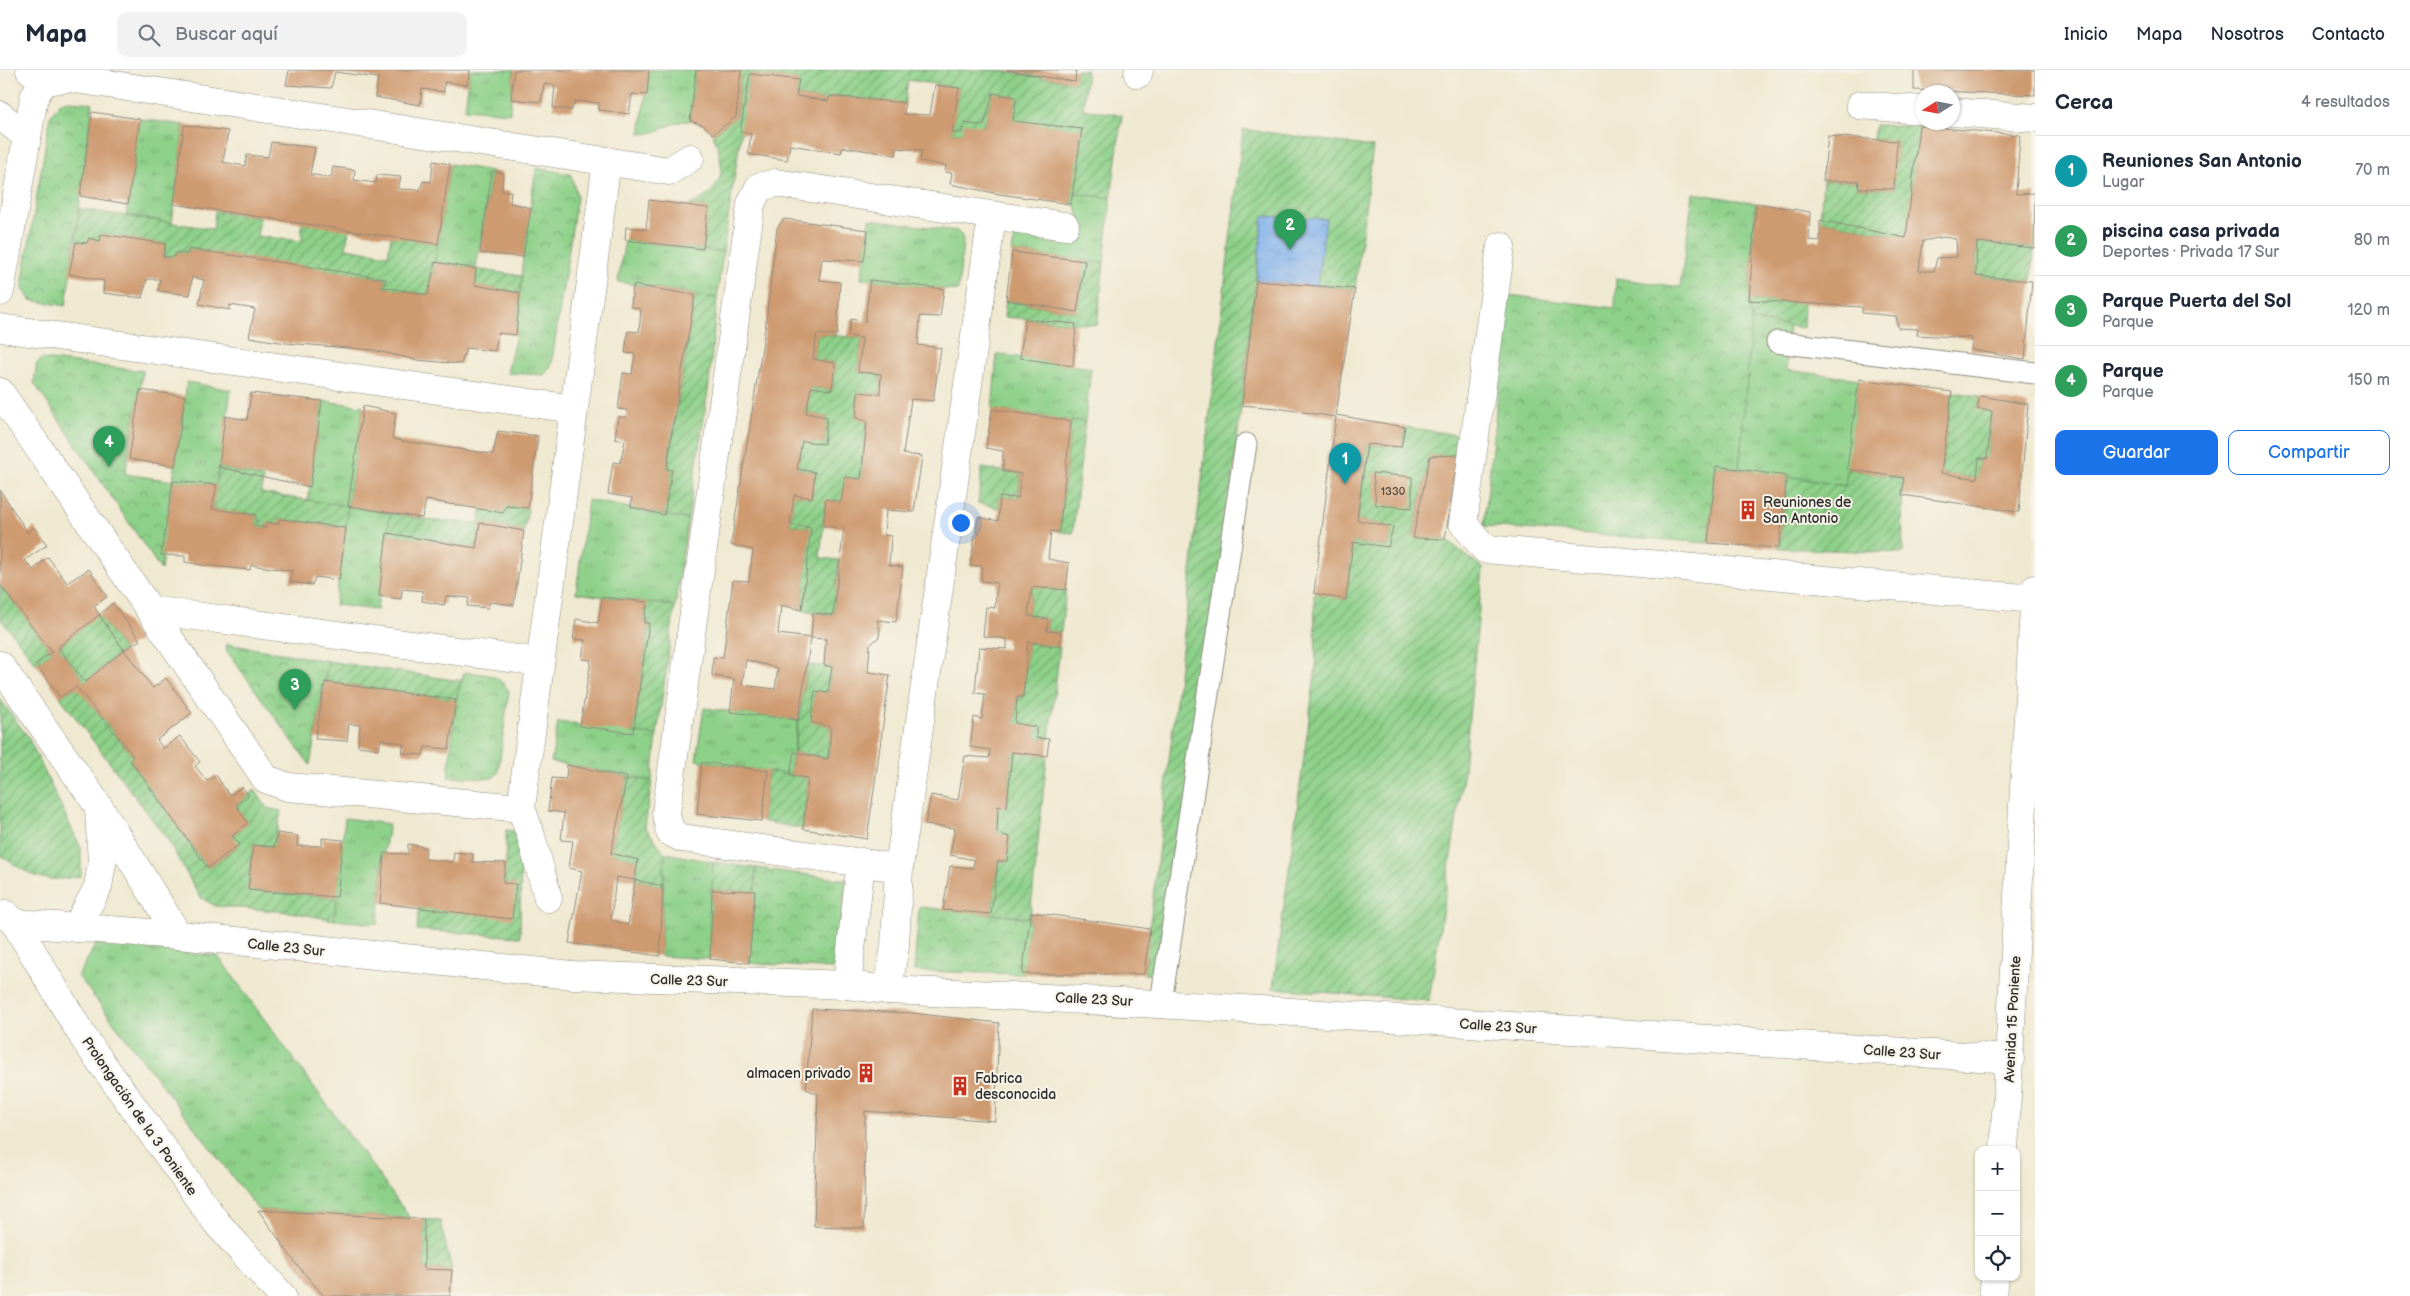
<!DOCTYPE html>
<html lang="es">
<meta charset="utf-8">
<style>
body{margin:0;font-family:"Balsamiq Sans",sans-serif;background:#f2f2f3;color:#1f2937}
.controls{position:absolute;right:15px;bottom:15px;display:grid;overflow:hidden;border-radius:10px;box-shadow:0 1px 4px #0004}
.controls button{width:45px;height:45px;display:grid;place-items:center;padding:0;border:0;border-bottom:1px solid #e0e1e3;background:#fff;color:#1f2937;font:25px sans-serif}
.compass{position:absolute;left:1915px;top:15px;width:45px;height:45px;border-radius:50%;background:#fff;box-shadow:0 1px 4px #0004;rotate:259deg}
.you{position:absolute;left:960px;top:452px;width:18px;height:18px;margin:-12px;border:4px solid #fff;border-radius:50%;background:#1a73e8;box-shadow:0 0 0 8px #1a73e833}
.badge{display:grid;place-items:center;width:32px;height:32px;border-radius:50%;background:#1a73e8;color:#fff;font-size:16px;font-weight:700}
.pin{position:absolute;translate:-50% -41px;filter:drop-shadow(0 1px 2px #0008)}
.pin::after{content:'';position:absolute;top:26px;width:18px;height:15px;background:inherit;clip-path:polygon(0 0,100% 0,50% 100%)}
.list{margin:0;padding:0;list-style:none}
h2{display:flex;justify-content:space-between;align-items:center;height:65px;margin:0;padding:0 20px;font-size:21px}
h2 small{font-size:16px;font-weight:400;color:#747a83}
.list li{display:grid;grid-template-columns:32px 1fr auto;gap:15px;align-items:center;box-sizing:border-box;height:70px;padding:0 20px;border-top:1px solid #e0e1e3}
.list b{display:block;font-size:19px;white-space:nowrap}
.list p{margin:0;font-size:16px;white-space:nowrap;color:#747a83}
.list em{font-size:16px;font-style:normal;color:#747a83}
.actions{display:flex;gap:10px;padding:15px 20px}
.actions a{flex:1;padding:11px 0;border:1px solid #1a73e8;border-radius:10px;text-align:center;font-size:18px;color:#1a73e8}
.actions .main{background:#1a73e8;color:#fff}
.icon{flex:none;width:28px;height:28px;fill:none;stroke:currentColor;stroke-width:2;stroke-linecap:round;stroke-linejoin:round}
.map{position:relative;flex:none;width:2035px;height:1226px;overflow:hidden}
header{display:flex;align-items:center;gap:30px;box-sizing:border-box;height:70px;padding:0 25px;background:#fff;border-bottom:1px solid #e0e1e3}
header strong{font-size:24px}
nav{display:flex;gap:28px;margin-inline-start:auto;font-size:18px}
.search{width:350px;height:45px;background:#f2f2f3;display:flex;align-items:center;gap:12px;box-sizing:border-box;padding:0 18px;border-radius:10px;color:#747a83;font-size:19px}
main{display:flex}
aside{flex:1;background:#fff}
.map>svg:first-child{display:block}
.grass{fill:url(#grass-tufts);stroke:#5c7e5a}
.park{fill:url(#park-crowns);stroke:#5c7e5a}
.garden{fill:url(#garden-furrows);stroke:#5c7e5a}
.water{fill:url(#water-ripples);stroke:#566e8b}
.building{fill:#ce9a70;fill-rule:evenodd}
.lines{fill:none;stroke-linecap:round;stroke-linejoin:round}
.lane-casing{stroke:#8e8a7e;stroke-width:23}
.street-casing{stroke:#8e8a7e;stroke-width:29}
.lane{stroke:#fff;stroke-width:21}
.street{stroke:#fff;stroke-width:28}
.labels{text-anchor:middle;stroke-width:4;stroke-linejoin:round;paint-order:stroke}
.number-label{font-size:11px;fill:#54473c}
.poi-label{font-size:14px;fill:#2b2b2b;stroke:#f7f3e8;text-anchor:start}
.street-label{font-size:14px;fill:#2b2b2b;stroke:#f7f3e8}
</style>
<header>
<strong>Mapa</strong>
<div class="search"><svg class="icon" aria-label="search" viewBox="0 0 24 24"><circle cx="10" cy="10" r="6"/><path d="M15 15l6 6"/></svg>Buscar aquí</div>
<nav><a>Inicio</a><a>Mapa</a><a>Nosotros</a><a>Contacto</a></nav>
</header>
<main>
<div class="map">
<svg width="2035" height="1226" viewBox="0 0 2035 1226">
<defs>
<pattern id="grass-tufts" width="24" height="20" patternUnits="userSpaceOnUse" patternTransform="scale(1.25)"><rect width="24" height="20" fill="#8dd089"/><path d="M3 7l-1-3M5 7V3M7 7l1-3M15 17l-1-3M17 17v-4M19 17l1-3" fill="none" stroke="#73a970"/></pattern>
<pattern id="park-crowns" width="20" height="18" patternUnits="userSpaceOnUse" patternTransform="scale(1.25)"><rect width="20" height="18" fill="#8dd089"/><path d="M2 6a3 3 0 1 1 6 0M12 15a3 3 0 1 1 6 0" fill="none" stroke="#73a970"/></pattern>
<pattern id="garden-furrows" width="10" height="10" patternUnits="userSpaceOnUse" patternTransform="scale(1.25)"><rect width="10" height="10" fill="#8dd089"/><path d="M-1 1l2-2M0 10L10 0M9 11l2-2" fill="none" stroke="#73a970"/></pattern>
<pattern id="water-ripples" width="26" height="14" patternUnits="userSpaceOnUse" patternTransform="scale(1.25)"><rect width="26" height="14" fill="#80b0eb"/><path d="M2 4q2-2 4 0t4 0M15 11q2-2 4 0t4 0" fill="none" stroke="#698fbf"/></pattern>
</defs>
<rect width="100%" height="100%" fill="#f7f3e8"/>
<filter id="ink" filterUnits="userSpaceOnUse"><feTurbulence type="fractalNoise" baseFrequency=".02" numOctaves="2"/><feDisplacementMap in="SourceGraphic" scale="10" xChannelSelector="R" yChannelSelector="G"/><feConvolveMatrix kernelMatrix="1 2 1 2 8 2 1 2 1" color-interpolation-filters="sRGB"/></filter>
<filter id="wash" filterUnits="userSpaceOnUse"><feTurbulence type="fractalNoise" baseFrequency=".0096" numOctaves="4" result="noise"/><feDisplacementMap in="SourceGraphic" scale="20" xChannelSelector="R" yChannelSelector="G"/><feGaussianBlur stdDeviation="1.12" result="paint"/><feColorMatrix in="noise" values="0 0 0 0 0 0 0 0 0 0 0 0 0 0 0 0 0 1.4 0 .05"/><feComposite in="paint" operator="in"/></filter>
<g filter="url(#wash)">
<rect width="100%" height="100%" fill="#f0e9d1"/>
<g class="grass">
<path d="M470 0H514L510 43 465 39Z"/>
<path d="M649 0H696L690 51C668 51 662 64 640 64Z"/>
<path d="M140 49 184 55 172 153 126 145Z"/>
<path d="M450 94 492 101 476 199 435 192Z"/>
<path d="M1072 123 1111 128 1104 193 1012 182 1015 165 1060 175H1075L1079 152 1077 137 1071 134Z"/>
<path d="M870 149 957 161 962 166 963 173 958 221 861 209Z"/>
<path d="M625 170 723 182 717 228 618 212Z"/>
<path d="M1752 250 1789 256 1786 300 1859 309 1846 416 1739 399Z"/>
<path d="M997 284 1091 298 1085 351H1071L992 339Z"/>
<path d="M187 312 231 320 217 415 173 411Z"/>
<path d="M322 331 363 336 348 436 390 443 377 540 335 535 346 458 308 430Z"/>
<path d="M588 430 688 449 675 536 576 523Z"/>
<path d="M704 638 798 650 790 705 696 690Z"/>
<path d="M558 652 657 665 652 711 551 692Z"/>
<path d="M345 748 389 754 384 783 378 854 334 850Z"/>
<path d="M665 783 713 792 710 889 660 886Z"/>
<path d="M96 874 218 886 410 1148 258 1140 78 906Z"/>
</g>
<g class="park">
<path d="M69 31 93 33 66 236 30 230 23 218V209L50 47 61 32Z"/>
<path d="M536 98 571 104 577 126 551 297 544 305 507 303 516 265 523 187Z"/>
<path d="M1693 123 1756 133 1749 229 1752 250 1739 399 1716 396 1708 473 1484 456 1508 225 1615 238 1616 208 1680 217Z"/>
<path d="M42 289 143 301 125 404 173 411 161 500 34 313 37 293Z"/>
<path d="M227 574 328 591 310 695 226 580Z"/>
<path d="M464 602C485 605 496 601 509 621L498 703 492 708 448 707 456 630Z"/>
<path d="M756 798 847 810 833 899 749 893Z"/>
<path d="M919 837 1030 848 1024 904 914 901Z"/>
</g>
<g class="garden">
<path d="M741 0H996L1074 12 1076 0H1087L1083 39 1122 45 1111 128 1072 123 1013 51 1015 27 993 23 984 56 962 63H951L959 18 908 10 905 33 830 26 828 31 796 26 798 10 750 4 723 182 703 179 708 138 690 135C727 118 726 99 713 64L736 47Z"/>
<path d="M1875 55 1919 56 1908 168 1820 150 1823 111H1859L1858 118 1893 119 1897 71 1873 69Z"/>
<path d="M1243 59 1373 77 1355 219 1317 216 1325 149 1263 147 1212 587 1164 907 1144 904Z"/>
<path d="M80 139 213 159 215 141 260 148 257 166 302 171V153L349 159 346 178 388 185 391 166 438 174 428 225 384 217 386 209 189 179 187 184 177 182 174 187H163L166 174 102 164 100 171 87 173 76 172Z"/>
<path d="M1977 172 2034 178 2032 211 1976 206Z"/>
<path d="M1085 191 1104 193 1097 255 1004 247 1006 230 1077 242Z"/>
<path d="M476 199 522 206 520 223 475 215Z"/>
<path d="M695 225 717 228 709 314 688 449 664 445 672 400 667 399Z"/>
<path d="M1749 230 1804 233 1803 258 1752 250Z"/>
<path d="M817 264 862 268 858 302 881 304 880 324 858 322 856 348 867 351 861 409 841 432 826 430 820 488 839 490 833 545 802 540 810 458 790 455 794 425 812 427 815 402 797 399 802 371 824 373 827 347 806 343 811 317 832 320 835 293 813 289Z"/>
<path d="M1952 322 1980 326 1978 339 1992 341 1987 389 1979 388 1977 409 1941 403Z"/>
<path d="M1071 351H1085L1073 463 1059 462Z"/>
<path d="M1405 357 1459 365 1458 385 1430 386 1413 467 1445 469 1483 498 1464 700 1429 931 1273 918 1316 597 1314 523 1346 529 1353 472 1388 477 1393 457 1357 450 1367 374 1401 377Z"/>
<path d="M219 397 263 408 261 423 348 436 346 458 280 449 278 454 267 453 266 458 256 456V445L212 439Z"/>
<path d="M982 398 1021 404 1018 428 1000 427 999 438 978 433Z"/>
<path d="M1847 399 1904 408 1902 425 1903 483 1779 478 1787 406 1845 416Z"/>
<path d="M506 436 528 438 524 461 480 453 476 478 387 464 390 443 436 451 479 453 481 437Z"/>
<path d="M0 515 52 582 36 594 0 548Z"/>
<path d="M1032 517 1066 520 1061 562 1047 561 1048 549 1028 546Z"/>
<path d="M647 532 675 536 657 665 633 663 649 553H644Z"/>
<path d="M99 545 124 580 85 612 58 577Z"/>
<path d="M1028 572 1060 577 1049 669 1036 668 1015 653 1017 627H1023Z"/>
<path d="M328 591 461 611 456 630 325 612Z"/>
<path d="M807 595 832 597 828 623 815 621 812 652 831 657 828 689 794 682Z"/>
<path d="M77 617 133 686 130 690 208 798 239 775 232 766 236 735 255 720 267 738 281 741 274 777 253 775 248 820 337 827 334 850 290 842 215 836 200 827 167 769 60 627Z"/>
<path d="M0 629 28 667 81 778V806C40 814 34 807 0 785Z"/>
<path d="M1012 681 1047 686 1030 848 991 844 998 791H1007L1010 768 997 763 998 736 1007 737Z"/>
<path d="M768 701 808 708 803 759 762 751Z"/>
<path d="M627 707 652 711 645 757 665 783 663 816 635 810 637 790 611 783Z"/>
<path d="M506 760 514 761 521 774 520 867 417 860 419 834 516 814 503 813 506 793Z"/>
<path d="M713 792 756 798 755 821 712 820Z"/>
<path d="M424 1149 440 1151 452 1200 424 1199Z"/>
</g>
<path class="water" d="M1263 146 1326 149 1317 216 1256 211Z"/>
<g id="blocks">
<g class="building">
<path d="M289 0H470L467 15 444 12V22L422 19 420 35 375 27 378 8 335 2 331 18 286 15Z"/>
<path d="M514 0H649L647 25 632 24 629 44 599 40V33L575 31 572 40 553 38 555 15 544 14 541 32 511 29Z"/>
<path d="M696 0H741L736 47 713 64 703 55 690 51Z"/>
<path d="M1006 0H1076L1075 12Z"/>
<path d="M1914 0H2035V25L1914 20Z"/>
<path d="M750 4 799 10 796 26 828 31 830 26 905 33 904 44 930 45 935 15 959 18 952 63H962L964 53 984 56 993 23 1016 27 1013 51 1082 59 1071 134 999 124 950 114 952 103 945 102 946 96 920 91 922 80 897 78 896 85 843 77 841 83 790 75 787 90 748 84 751 64 740 62Z"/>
<path d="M92 42 140 49 128 134 80 126Z"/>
<path d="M184 55 228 61 223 92 245 96 247 85 268 87 271 72 315 78 310 104 331 108 333 97 355 100 354 110 376 113 377 105 401 107 398 119 420 120 423 111 431 112 433 91 450 94 438 174 174 134Z"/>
<path d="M1919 56 2020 65 2016 124 2035 123 2034 178 1977 172 1976 206 2032 211 2025 289 1971 280 1972 268 1917 265 1918 259 1898 258 1896 246 1862 243V237L1749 230 1756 133 1810 142 1809 170 1820 171V150L1906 168ZM1943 167 1956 169 1957 187 1937 188 1934 201H1919L1923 171Z"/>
<path d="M1828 66 1897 71 1894 119 1858 118 1859 111H1823Z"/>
<path d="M492 101 503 103 502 121H511L510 133 531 138 523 187 480 183Z"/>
<path d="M649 130 708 138 703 179 625 170 626 157 646 159Z"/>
<path d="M784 149 868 160 864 191 822 189 819 210 840 212 837 265 817 264 813 289 835 293 832 320 811 317 806 343 827 347 824 374 802 371 797 399 815 402 812 428 794 425 790 455 811 458 802 540 781 535 778 564 811 568 798 650 730 642 734 609 712 606 713 587 723 588 733 510 749 511 753 480 731 475 765 259 777 158ZM746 590 778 598 775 619 742 615Z"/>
<path d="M101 164 166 174 163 187H174L177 182 187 184 189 179 299 195 386 209 384 217 428 225 435 192 476 199 475 215 520 223 516 265 498 263 495 281 466 278 461 294 417 290 373 280 286 273 249 267 255 239 230 235V240L199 234 204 210 192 207 190 225 158 221 160 209H147L142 228 103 223 104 211 69 204 76 172 87 173 89 168 100 171Z"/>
<path d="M1012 182 1085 191 1077 242 1006 230Z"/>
<path d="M870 210 944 219 940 247 920 246 918 275 941 278 933 331 911 329 903 384 922 386 914 442 886 440 884 465 891 466 889 495 903 497 896 552 877 550 880 559 879 567 870 575 868 602 890 605 867 769 803 759 808 708 790 705 794 682 828 689 831 657 811 652 815 621 828 623 832 597 824 595 826 569 811 568 813 543 833 545 844 458 823 456 826 429 841 432 845 407 861 409 867 351 856 348 858 322 880 324 881 304 858 302 862 268 848 266 851 249 865 252Z"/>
<path d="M1256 211 1355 219 1336 345 1405 357 1401 377 1367 374 1357 450 1393 457 1388 477 1353 472 1346 530 1314 523 1336 347 1276 338 1242 335Z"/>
<path d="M633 215 695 225 673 354 667 399 672 400 664 445 631 437 632 428 608 424 613 392 620 393 625 371 615 369 618 347H626L627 340 618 339 623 303 632 304 635 284 625 283 628 261 639 262 641 239 631 237Z"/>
<path d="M1025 249 1076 254 1073 296 1020 288Z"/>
<path d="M1859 309 1952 322 1941 403 1977 409 1979 388 1987 389 1992 341 1977 339 1980 326 2028 334 2019 442 1902 425 1904 408 1847 399Z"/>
<path d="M140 320 185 326 175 396 129 389Z"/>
<path d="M251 323 322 331 310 417 219 397 225 346 247 350Z"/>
<path d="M363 336 396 343 392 368 402 371 493 384 498 361 538 366 528 438 506 436 503 443 426 430 422 448 348 436Z"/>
<path d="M992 339 1071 351 1059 462 1051 461 1048 489 1069 493 1066 520 1032 517 1028 546 1048 549 1047 561 1061 562 1060 577 1028 572 1023 627H1017L1015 653 1036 657V668L1049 669 1047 686 1012 682 1007 737 998 736 997 763 1010 767 1007 791H998L991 844 943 840 950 796 973 798 974 790 950 785 955 758 925 755 931 725 958 730 965 686 989 688 990 680 970 677 974 647 982 649 985 624 975 623 979 577 1007 579V569L983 566 986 537 995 538 997 513 981 511 982 496H970L978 447 998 451 1000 427 1018 428 1021 404 1003 401V381L986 378Z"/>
<path d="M1458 385 1445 469 1413 468 1430 386Z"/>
<path d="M1716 396 1787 406 1779 478 1708 473Z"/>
<path d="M1373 403 1412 407V438L1376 435Z"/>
<path d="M173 411 217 415 212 439 256 445V456L266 458 267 453 278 454 280 449 346 458 339 510 315 507 312 515 290 512 292 501 251 495 250 500 202 495 185 492V486L161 485Z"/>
<path d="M0 420 28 463 34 457 47 475 25 490 33 500 48 487 67 513 89 499 107 527 94 536 99 545 113 533 140 570 124 580 99 545 58 577 85 612 124 580 153 618 166 608 192 643 157 670 163 679 180 666 200 692 195 696 207 711 216 705 229 725 242 717 249 725 236 735 248 753 232 766 240 774 208 798 130 690 133 686 105 651 76 617 60 627 36 594 52 582 0 515Z"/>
<path d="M480 453 524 461 514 535 490 532 488 538 467 536 469 528 446 526 444 535 422 531 423 521 402 519 401 529 379 526 387 463 476 478Z"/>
<path d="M602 527 647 532 644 553H649L633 663 580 656 591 590 582 589 585 570 573 569 576 549 598 553Z"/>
<path d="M325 612 456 630 449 679 425 677 423 685 402 683 404 674 381 669 379 679 358 676 360 655 349 654 347 671 315 669Z"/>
<path d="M702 692 768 701 762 751 697 744Z"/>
<path d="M567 695 627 707 611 783 638 790 635 810 616 807 611 850 628 855 635 810 663 816 660 886 569 873 582 801 569 798 573 771 561 770 564 743 548 741 552 708 566 709Z"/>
<path d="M277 763 298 766 297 776H322V768L343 770 337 827 248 820 253 775 274 777Z"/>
<path d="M408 774 426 777 425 789 453 792 454 782 473 784 472 792 506 793 503 813 516 814 512 849 380 833 384 783 408 784Z"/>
<path d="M712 820 755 821 749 893 710 889Z"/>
<path d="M1031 842 1150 859 1144 904H1022Z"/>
<path d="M812 939 912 943 999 953 995 1051 865 1041 864 1158 814 1156 818 1024 806 1019Z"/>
<path d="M258 1140 424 1149V1199L452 1200 450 1226H324L297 1195Z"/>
</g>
</g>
</g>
<g filter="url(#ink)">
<use href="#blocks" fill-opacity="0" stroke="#8e8a7e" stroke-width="1"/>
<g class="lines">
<defs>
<g id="lane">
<path d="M1777 272 2035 303"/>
<path d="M1161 932 1246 374"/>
</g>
<g id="street">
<path d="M30 0 44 11 69 8 669 101 690 88"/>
<path d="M1138 4 1139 0"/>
<path d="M1860 35 1922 40"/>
<path d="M1952 42 2035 48"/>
<path d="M0 45 27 67"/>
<path d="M1501 176 1463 453 1485 479 2034 529"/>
<path d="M0 222 34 27 44 11"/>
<path d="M0 258 574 339"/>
<path d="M0 322 266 709 288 717 521 738"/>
<path d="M150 540 540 592"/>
<path d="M0 595 99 737 178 865"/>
<path d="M899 798 682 768 670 762 666 743 751 134 759 117 776 113 1065 156"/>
<path d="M548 828 531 766 521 738 607 91"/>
<path d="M5 844 15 853 85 970 216 1152 282 1226"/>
<path d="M15 853 178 865 572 905 847 915 888 920C1263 937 1636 965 2010 989"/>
<path d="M76 858 98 817 102 793 99 740"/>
<path d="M847 915 861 792"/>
<path d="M888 920 895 875 899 798 992 146"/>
<path d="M2004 1080 2035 519"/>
<path d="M1993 1226 1995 1207"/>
</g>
</defs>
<use href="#lane" class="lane-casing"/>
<use href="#street" class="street-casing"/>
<use href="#lane" class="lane"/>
<use href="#street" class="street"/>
</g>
</g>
<defs>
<symbol id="building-bare" viewBox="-9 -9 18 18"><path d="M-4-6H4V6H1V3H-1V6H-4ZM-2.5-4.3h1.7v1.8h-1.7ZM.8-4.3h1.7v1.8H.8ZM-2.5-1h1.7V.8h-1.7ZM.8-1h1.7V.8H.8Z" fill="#c8321e" stroke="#f7f3e8" stroke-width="2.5" paint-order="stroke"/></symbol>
</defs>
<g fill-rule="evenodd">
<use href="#building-bare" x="1734" y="426" width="28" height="28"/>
<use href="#building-bare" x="852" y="989" width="28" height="28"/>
<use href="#building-bare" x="946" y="1002" width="28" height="28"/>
</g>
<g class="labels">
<g class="number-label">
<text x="1393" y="425">1330</text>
</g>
<g class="poi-label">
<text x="1763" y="437">Reuniones de<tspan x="1763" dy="16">San Antonio</tspan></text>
<text x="851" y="1008" text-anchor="end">almacen privado</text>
<text x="975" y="1013">Fabrica<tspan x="975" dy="16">desconocida</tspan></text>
</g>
<g class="street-label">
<text transform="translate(286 877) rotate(6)" y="5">Calle 23 Sur</text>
<text transform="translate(689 910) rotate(2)" y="5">Calle 23 Sur</text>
<text transform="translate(1094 929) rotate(3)" y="5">Calle 23 Sur</text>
<text transform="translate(2012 949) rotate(-87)" y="5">Avenida 15 Poniente</text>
<text transform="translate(1498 956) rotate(4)" y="5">Calle 23 Sur</text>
<text transform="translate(1902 982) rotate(4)" y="5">Calle 23 Sur</text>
<text transform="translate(140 1046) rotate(55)" y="5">Prolongación de la 3 Poniente</text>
</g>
</g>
</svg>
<div class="controls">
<button>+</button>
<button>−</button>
<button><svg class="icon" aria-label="locate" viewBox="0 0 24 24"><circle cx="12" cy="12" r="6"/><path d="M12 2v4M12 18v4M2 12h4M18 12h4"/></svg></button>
</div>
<svg class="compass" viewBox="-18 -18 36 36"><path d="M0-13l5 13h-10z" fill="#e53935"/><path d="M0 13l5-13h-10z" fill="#747a83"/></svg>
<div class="you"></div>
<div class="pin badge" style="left:1345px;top:414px;background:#0f9aa8">1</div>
<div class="pin badge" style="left:1290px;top:180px;background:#2e9e5b">2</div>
<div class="pin badge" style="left:295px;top:640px;background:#2e9e5b">3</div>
<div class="pin badge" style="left:109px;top:397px;background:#2e9e5b">4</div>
</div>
<aside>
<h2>Cerca<small>4 resultados</small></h2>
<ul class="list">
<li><span class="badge" style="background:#0f9aa8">1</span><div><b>Reuniones San Antonio</b><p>Lugar</p></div><em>70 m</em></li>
<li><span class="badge" style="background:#2e9e5b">2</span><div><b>piscina casa privada</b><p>Deportes · Privada 17 Sur</p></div><em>80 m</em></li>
<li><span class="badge" style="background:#2e9e5b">3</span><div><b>Parque Puerta del Sol</b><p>Parque</p></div><em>120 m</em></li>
<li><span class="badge" style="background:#2e9e5b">4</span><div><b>Parque</b><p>Parque</p></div><em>150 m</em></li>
</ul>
<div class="actions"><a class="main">Guardar</a><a>Compartir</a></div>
</aside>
</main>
